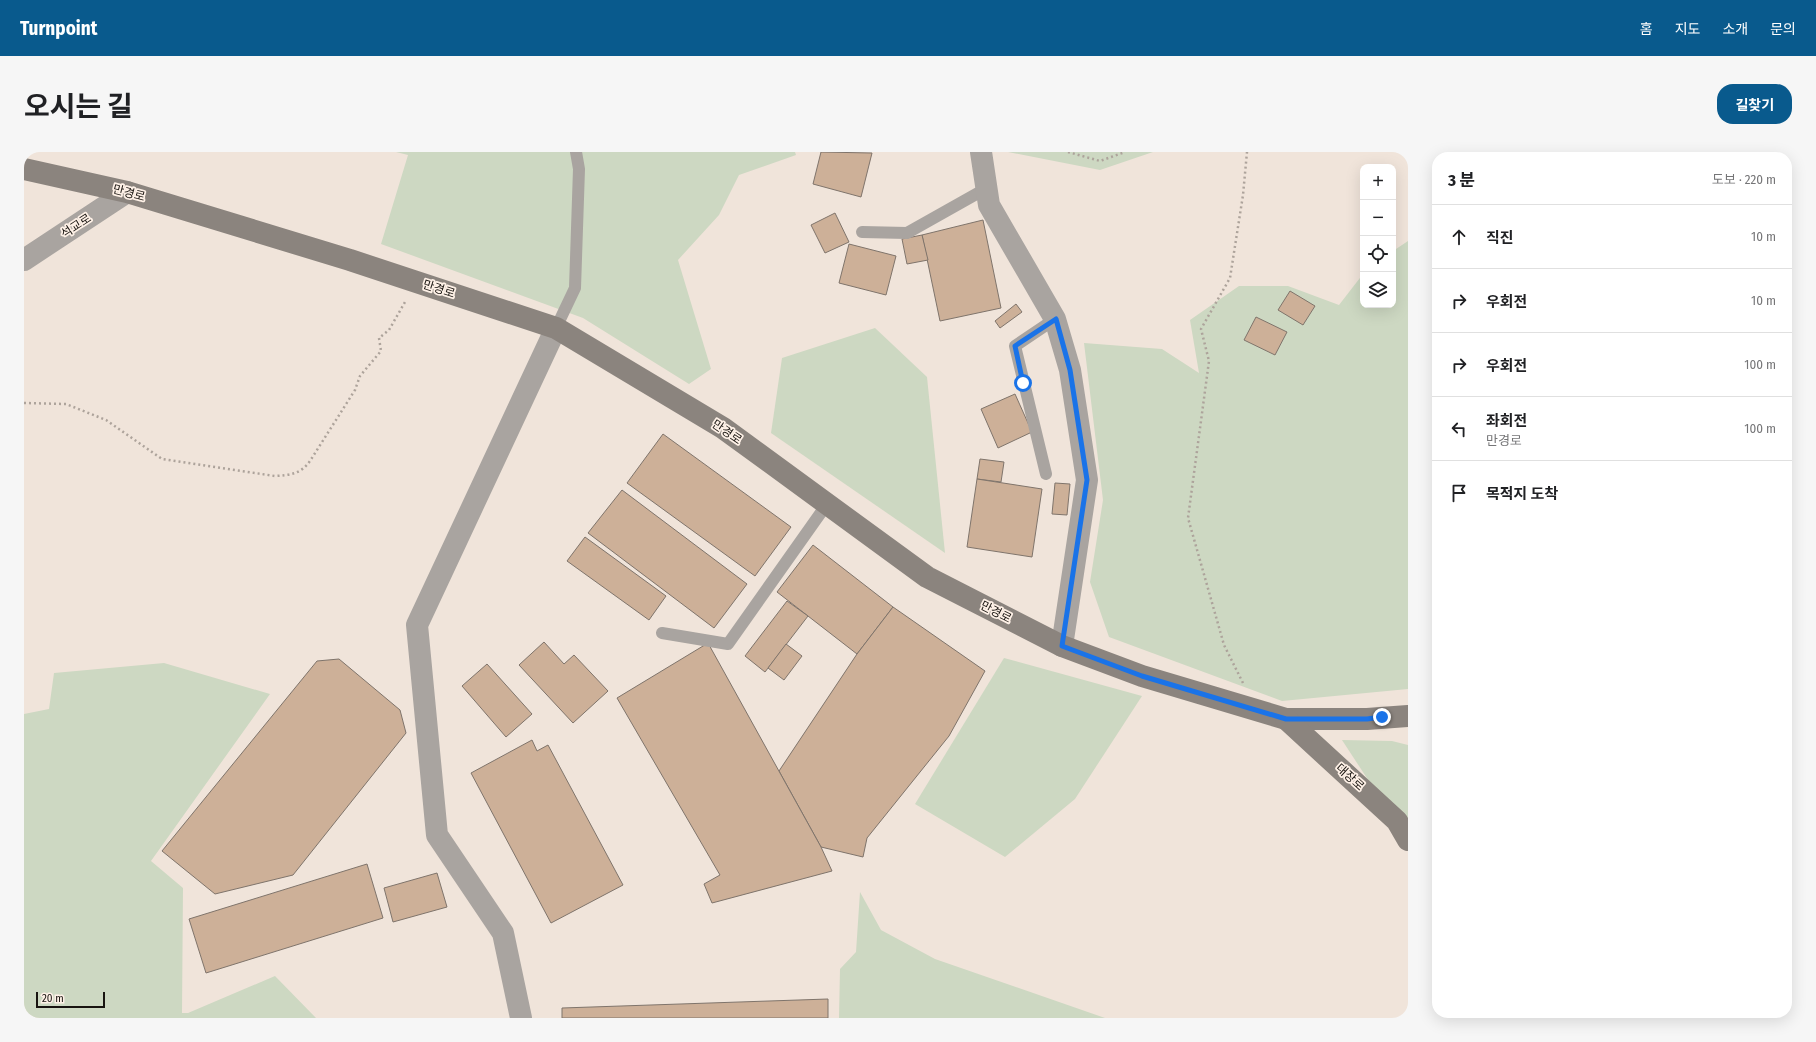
<!DOCTYPE html>
<html lang="ko">
<meta charset="utf-8">
<style>
body{margin:0;font-family:"Fira Sans Condensed","Noto Sans KR",sans-serif;background:#f6f6f6;color:#202124}
.controls{position:absolute;right:12px;top:12px;display:grid;overflow:hidden;border-radius:8px;box-shadow:0 4px 16px #0002}
.controls button{width:36px;height:36px;display:grid;place-items:center;padding:0;border:0;border-bottom:1px solid #e0e0e0;background:#fff;color:#202124;font:20px sans-serif}
.scale{position:absolute;left:12px;bottom:10px;width:69px;box-sizing:border-box;padding-left:4px;border:2px solid #181410;border-top:0;font-size:11px;line-height:14px;white-space:nowrap;color:#181410;-webkit-text-stroke:3px #fef1e7;paint-order:stroke}
.stop{position:absolute;width:12px;height:12px;margin:-9px;border:3px solid #1a73e8;border-radius:50%;background:#fff}
.stop.end{background:#1a73e8;border-color:#fff;box-shadow:0 1px 4px #0008}
.list{margin:0;padding:0;list-style:none}
h2{display:flex;justify-content:space-between;align-items:center;height:52px;margin:0;padding:0 16px;font-size:17px}
h2 small{font-size:13px;font-weight:400;color:#757577}
.list li{display:grid;grid-template-columns:26px 1fr auto;gap:12px;align-items:center;box-sizing:border-box;height:64px;padding:0 16px;border-top:1px solid #e0e0e0}
.list b{display:block;font-size:15px;white-space:nowrap}
.list p{margin:0;font-size:13px;white-space:nowrap;color:#757577}
.list em{font-size:13px;font-style:normal;color:#757577}
.icon{flex:none;width:22px;height:22px;fill:none;stroke:currentColor;stroke-width:2;stroke-linecap:round;stroke-linejoin:round}
.map{position:relative;flex:none;width:1384px;height:866px;overflow:hidden;border-radius:16px}
header{display:flex;align-items:center;gap:24px;box-sizing:border-box;height:56px;padding:0 20px;background:#095a8d;color:#fff}
header strong{font-size:19px}
nav{display:flex;gap:22px;margin-inline-start:auto;font-size:14px}
.intro{display:flex;align-items:center;justify-content:space-between;box-sizing:border-box;height:96px;padding:0 24px}
h1{margin:0;font-size:28px}
.button{padding:10px 18px;border-radius:16px;background:#095a8d;color:#fff;font-size:14px;font-weight:700}
main{display:flex;gap:24px;padding:0 24px}
aside{flex:1;background:#fff;border-radius:16px;box-shadow:0 4px 16px #0002}
.map>svg:first-child{display:block}
.green{fill:#cdd8c2}
.building{fill:#cdb098;stroke:#7f746b}
.lines{fill:none;stroke-linecap:round;stroke-linejoin:round}
.path{stroke:#ada39b;stroke-width:2.5;stroke-dasharray:2 3;stroke-linecap:butt}
.lane{stroke:#a9a4a0;stroke-width:12}
.street{stroke:#a9a4a0;stroke-width:22}
.secondary{stroke:#8b847e;stroke-width:22}
.route{stroke:#1a73e8;stroke-width:5}
.labels{text-anchor:middle;stroke-width:3.5;stroke-linejoin:round;paint-order:stroke}
.street-label{font-size:12px;fill:#181410;stroke:#fef1e7}
</style>
<header>
<strong>Turnpoint</strong>
<nav><a>홈</a><a>지도</a><a>소개</a><a>문의</a></nav>
</header>
<div class="intro"><h1>오시는 길</h1><a class="button">길찾기</a></div>
<main>
<div class="map">
<svg width="1384" height="866" viewBox="0 0 1384 866">
<rect width="100%" height="100%" fill="#f0e4da"/>
<g class="green">
<path d="M372 0H771L772 3 715 23 695 63 654 108 687 217 665 232 559 166 357 92 384 3Z"/>
<path d="M984 0H1129L1076 18Z"/>
<path d="M1384 89V537L1258 549 1085 485 1066 430 1079 348 1060 191 1138 197 1175 221 1166 168 1215 134H1264L1315 153 1339 122V153H1369V99Z"/>
<path d="M851 176 903 225 921 401 747 281 758 206Z"/>
<path d="M980 506 1118 544 1051 647 981 705 891 652Z"/>
<path d="M140 511 246 542 127 709 159 736 158 861H164L251 824 292 866H0V562L25 557 30 521Z"/>
<path d="M1318 588 1368 589 1384 593V689Z"/>
<path d="M836 740 857 778 911 807 1081 866H815L816 817 832 800Z"/>
</g>
<g class="building">
<path d="M797 0 848 1 837 45 789 32Z"/>
<path d="M811 61 825 90 801 101 787 73Z"/>
<path d="M959 68 977 156 916 169 898 83Z"/>
<path d="M898 83 904 108 883 112 878 87Z"/>
<path d="M825 92 872 104 862 143 815 131Z"/>
<path d="M1266 139 1291 154 1279 173 1254 158Z"/>
<path d="M992 152 998 160 976 176 971 169Z"/>
<path d="M1232 165 1263 180 1251 203 1220 188Z"/>
<path d="M991 242 1008 280 974 296 957 257Z"/>
<path d="M639 282 767 375 731 424 603 331Z"/>
<path d="M956 307 980 310 977 330 953 327Z"/>
<path d="M953 327 1018 337 1008 405 943 395Z"/>
<path d="M1031 331 1046 332 1043 363 1028 362Z"/>
<path d="M598 338 723 432 690 476 564 381Z"/>
<path d="M561 385 642 444 625 468 543 409Z"/>
<path d="M789 393 869 455 833 502 753 440Z"/>
<path d="M763 449 784 464 741 520 721 504Z"/>
<path d="M869 455 961 519 925 584 843 686 839 705 797 695 755 619 833 502Z"/>
<path d="M520 490 540 512 550 503 584 539 549 571 495 513Z"/>
<path d="M684 491 797 695 808 719 688 751 680 732 696 723 593 546Z"/>
<path d="M762 492 778 504 760 528 744 516Z"/>
<path d="M315 507 376 558 382 581 269 723 191 742 138 699 293 509Z"/>
<path d="M463 512 508 562 482 585 438 534Z"/>
<path d="M508 588 513 599 524 593 599 733 527 771 447 621Z"/>
<path d="M343 712 359 766 182 821 165 767Z"/>
<path d="M413 721 423 755 369 770 360 736Z"/>
<path d="M804 847V866H538V856Z"/>
</g>
<g class="lines">
<g class="path">
<path d="M1044 0 1076 9 1101 0"/>
<path d="M0 251 42 252 82 268 138 307 251 324C266 323 277 322 286 309L331 238 336 224 357 199 355 186 365 178 381 150"/>
<path d="M1219 531 1200 493 1164 366 1185 209 1177 177 1206 126 1219 43 1223 0"/>
</g>
<g class="lane">
<path d="M838 80 883 81 963 36"/>
<path d="M532 176 551 136 555 17 552 0"/>
<path d="M1022 322 991 194 1031 167"/>
<path d="M638 481 704 492 803 352"/>
</g>
<g class="street">
<path d="M957 0 965 53 1031 167 1046 218 1063 328 1038 494"/>
<path d="M0 108 103 40"/>
<path d="M497 866 479 781 413 683 393 473 532 176"/>
</g>
<g class="secondary">
<path d="M0 17 103 40 326 108 532 176 699 276 903 425 1038 494 1118 524 1262 567H1343L1384 564"/>
<path d="M1262 567 1373 669 1384 688"/>
</g>
</g>
<g class="lines">
<path class="route" d="M999 231 991 194 1032 167 1046 218 1063 328 1038 494 1118 524 1262 567H1343L1358 565"/>
</g>
<g class="labels">
<g class="street-label">
<text transform="translate(105 41) rotate(15)" y="4">만경로</text>
<text transform="translate(52 74) rotate(-33)" y="4">석교로</text>
<text transform="translate(415 137) rotate(18)" y="4">만경로</text>
<text transform="translate(703 280) rotate(34)" y="4">만경로</text>
<text transform="translate(972 460) rotate(27)" y="4">만경로</text>
<text transform="translate(1326 625) rotate(42)" y="4">대장로</text>
</g>
</g>
</svg>
<div class="controls">
<button>+</button>
<button>−</button>
<button><svg class="icon" aria-label="locate" viewBox="0 0 24 24"><circle cx="12" cy="12" r="6"/><path d="M12 2v4M12 18v4M2 12h4M18 12h4"/></svg></button>
<button><svg class="icon" aria-label="layers" viewBox="0 0 24 24"><path d="M12 4l9 5-9 5-9-5zM3 14l9 5 9-5"/></svg></button>
</div>
<div class="scale">20 m</div>
<div class="stop" style="left:999px;top:231px"></div>
<div class="stop end" style="left:1358px;top:565px"></div>
</div>
<aside>
<h2>3 분<small>도보 · 220 m</small></h2>
<ul class="list">
<li><svg class="icon" aria-label="ahead" viewBox="0 0 24 24"><path d="M12 20V5M6 11l6-6 6 6"/></svg><div><b>직진</b></div><em>10 m</em></li>
<li><svg class="icon" aria-label="right" viewBox="0 0 24 24"><path d="M7 20v-9h11M14 6l5 5-5 5"/></svg><div><b>우회전</b></div><em>10 m</em></li>
<li><svg class="icon" aria-label="right" viewBox="0 0 24 24"><path d="M7 20v-9h11M14 6l5 5-5 5"/></svg><div><b>우회전</b></div><em>100 m</em></li>
<li><svg class="icon" aria-label="left" viewBox="0 0 24 24"><path d="M17 20v-9H6M10 6l-5 5 5 5"/></svg><div><b>좌회전</b><p>만경로</p></div><em>100 m</em></li>
<li><svg class="icon" aria-label="arrive" viewBox="0 0 24 24"><path d="M6 21V4h12l-3 4 3 4H6"/></svg><div><b>목적지 도착</b></div></li>
</ul>
</aside>
</main>
